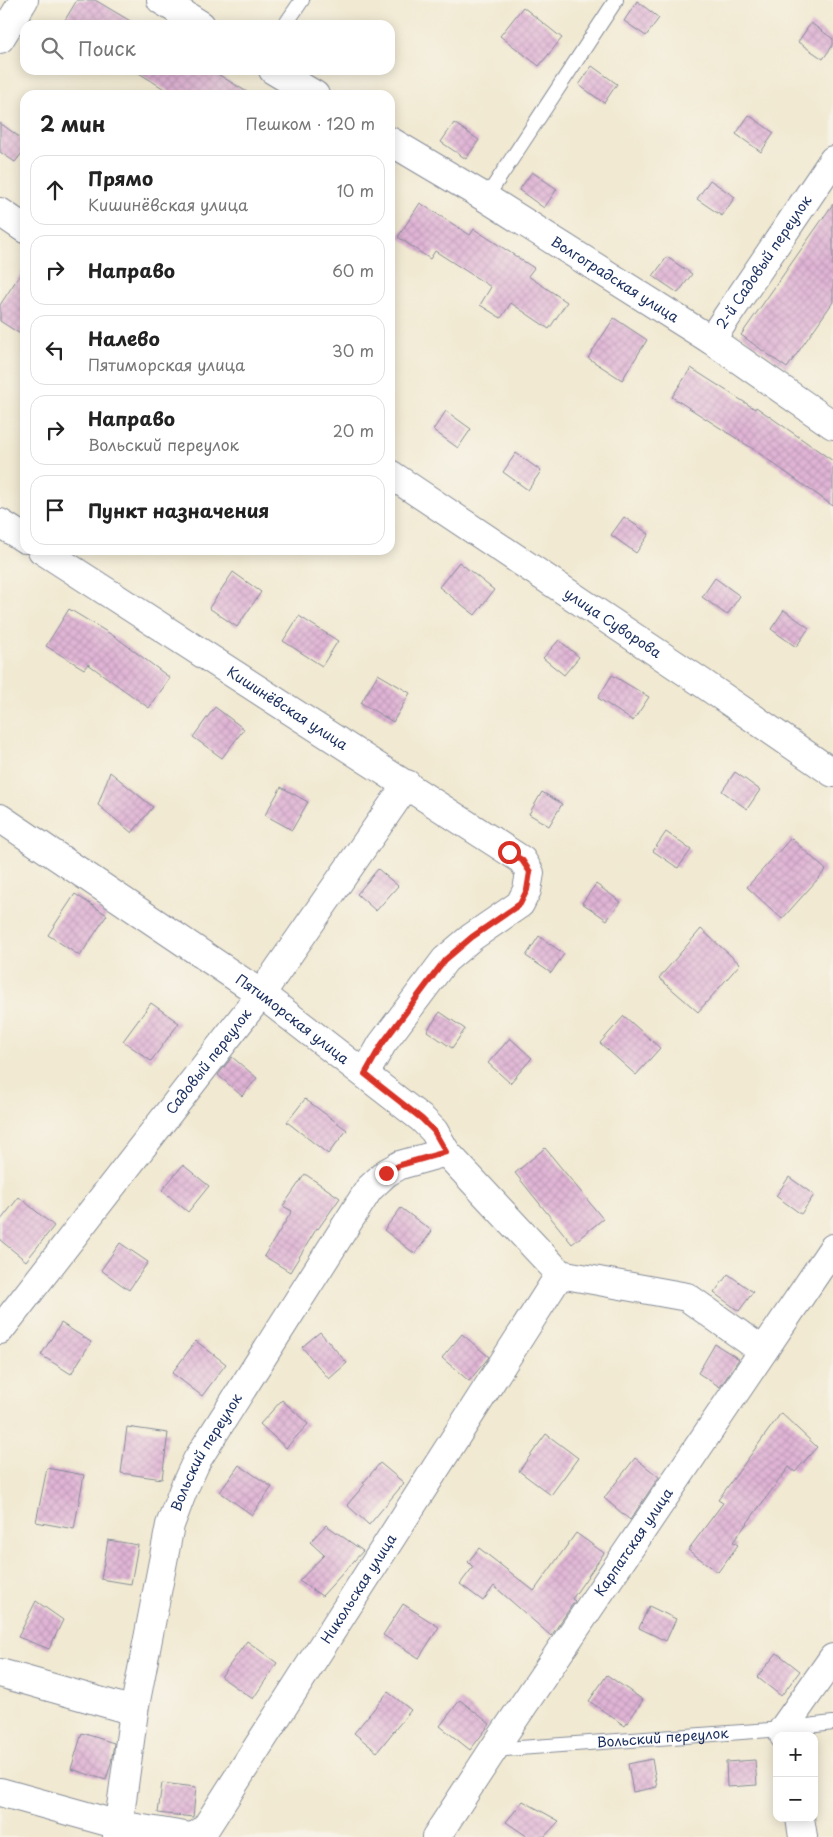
<!DOCTYPE html>
<html lang="ru">
<meta charset="utf-8">
<style>
body{margin:0;font-family:"Playpen Sans",sans-serif;background:#f2f2f2;color:#222}
.controls{position:absolute;right:15px;bottom:15px;display:grid;overflow:hidden;border-radius:10px;box-shadow:0 2px 12px #0003}
.controls button{width:45px;height:45px;display:grid;place-items:center;padding:0;border:0;border-bottom:1px solid #e0e0e0;background:#fff;color:#222;font:25px sans-serif}
.stop{position:absolute;width:15px;height:15px;margin:-11px;border:4px solid #d93025;border-radius:50%;background:#fff}
.stop.end{background:#d93025;border-color:#fff;box-shadow:0 1px 5px #0008}
.list{margin:0;padding:0;list-style:none}
h2{display:flex;justify-content:space-between;align-items:center;height:65px;margin:0;padding:0 20px;font-size:21px}
h2 small{font-size:16px;font-weight:400;color:#767676}
.list li{display:grid;grid-template-columns:32px 1fr auto;gap:15px;align-items:center;box-sizing:border-box;height:70px;margin:0 10px 10px;padding:0 10px;border:1px solid #e0e0e0;border-radius:15px}
.list b{display:block;font-size:19px;white-space:nowrap}
.list p{margin:0;font-size:16px;white-space:nowrap;color:#767676}
.list em{font-size:16px;font-style:normal;color:#767676}
.icon{flex:none;width:28px;height:28px;fill:none;stroke:currentColor;stroke-width:2;stroke-linecap:round;stroke-linejoin:round}
.map{position:relative;flex:none;width:833px;height:1837px;overflow:hidden}
.search{position:absolute;background:#fff;box-shadow:0 2px 12px #0003;left:20px;top:20px;width:375px;height:55px;display:flex;align-items:center;gap:12px;box-sizing:border-box;padding:0 18px;border-radius:15px;color:#767676;font-size:19px}
.panel{position:absolute;background:#fff;box-shadow:0 2px 12px #0003;left:20px;top:90px;width:375px;height:465px;border-radius:15px}
.map>svg:first-child{display:block}
.building{fill:url(#building-cross-hatch)}
.lines{fill:none;stroke-linecap:round;stroke-linejoin:round}
.service-casing{stroke:#868c98;stroke-width:16}
.minor-casing{stroke:#868c98;stroke-width:30}
.service{stroke:#fff;stroke-width:14}
.minor{stroke:#fff;stroke-width:28}
.route{stroke:#d93025;stroke-width:6}
.labels{text-anchor:middle;stroke-width:4;stroke-linejoin:round;paint-order:stroke}
.street-label{font-size:14px;fill:#1b2f5e;stroke:#f7f3e8}
</style>
<div class="map">
<svg width="833" height="1837" viewBox="0 0 833 1837">
<defs>
<pattern id="building-cross-hatch" width="8" height="8" patternUnits="userSpaceOnUse" patternTransform="scale(1.25)"><rect width="8" height="8" fill="#e0b4d5"/><path d="M0 0l8 8M0 8l8-8" fill="none" stroke="#c09bb9"/></pattern>
</defs>
<rect width="100%" height="100%" fill="#f7f3e8"/>
<filter id="ink" filterUnits="userSpaceOnUse"><feTurbulence type="fractalNoise" baseFrequency=".02" numOctaves="2"/><feDisplacementMap in="SourceGraphic" scale="10" xChannelSelector="R" yChannelSelector="G"/><feConvolveMatrix kernelMatrix="1 2 1 2 8 2 1 2 1" color-interpolation-filters="sRGB"/></filter>
<filter id="wash" filterUnits="userSpaceOnUse"><feTurbulence type="fractalNoise" baseFrequency=".0096" numOctaves="4" result="noise"/><feDisplacementMap in="SourceGraphic" scale="20" xChannelSelector="R" yChannelSelector="G"/><feGaussianBlur stdDeviation="1.12" result="paint"/><feColorMatrix in="noise" values="0 0 0 0 0 0 0 0 0 0 0 0 0 0 0 0 0 1.4 0 .05"/><feComposite in="paint" operator="in"/></filter>
<g filter="url(#wash)">
<rect width="100%" height="100%" fill="#f1e9d1"/>
<g id="blocks">
<g class="building">
<path d="M77 0H95L137 25H62Z"/>
<path d="M637 1 659 18 646 36 624 21Z"/>
<path d="M523 7 562 38 539 66 500 36Z"/>
<path d="M811 23 833 39V45L823 59 798 42Z"/>
<path d="M592 66 617 84 604 103 579 85Z"/>
<path d="M134 70H211L252 95H174Z"/>
<path d="M749 115 774 133 761 152 736 134Z"/>
<path d="M0 123 25 141V149L15 162 0 152Z"/>
<path d="M454 123 479 140 466 159 441 142Z"/>
<path d="M532 172 557 189 544 208 519 190Z"/>
<path d="M710 180 735 197 722 216 697 199Z"/>
<path d="M420 203 470 235 474 229 534 268 528 276 567 302 549 329 511 303 501 318 480 305 491 287 435 251 430 259 398 237Z"/>
<path d="M833 204V302L787 368 741 335Z"/>
<path d="M667 257 692 274 678 293 653 276Z"/>
<path d="M25 267V337L0 321V305Z"/>
<path d="M614 318 647 340 622 380 588 358Z"/>
<path d="M691 368 755 409 756 407 833 461V506L753 449 672 397Z"/>
<path d="M446 411 471 429 458 448 433 430Z"/>
<path d="M516 453 541 471 528 490 503 472Z"/>
<path d="M624 517 649 534 636 553 611 535Z"/>
<path d="M459 562 494 590 475 615 439 587Z"/>
<path d="M233 572 261 592 237 627 209 608Z"/>
<path d="M715 578 740 596 727 615 702 597Z"/>
<path d="M69 609 117 638 170 678 149 708 88 664 84 669 46 646Z"/>
<path d="M784 610 809 628 796 647 771 629Z"/>
<path d="M299 616 338 641 322 666 283 641Z"/>
<path d="M559 640 579 657 564 675 543 658Z"/>
<path d="M378 674 410 693 393 722 361 703Z"/>
<path d="M612 675 649 697 633 721 598 698Z"/>
<path d="M215 707 244 729 222 758 193 737Z"/>
<path d="M110 772 153 807 132 833 98 805Z"/>
<path d="M735 772 760 790 747 809 722 791Z"/>
<path d="M281 787 308 802 292 830 265 815Z"/>
<path d="M542 792 562 804 549 826 529 814Z"/>
<path d="M666 832 691 850 678 868 653 851Z"/>
<path d="M791 838 826 870 782 919 747 887Z"/>
<path d="M378 869 398 886 376 911 357 894Z"/>
<path d="M596 884 621 902 607 920 582 903Z"/>
<path d="M75 894 107 915 80 956 48 935Z"/>
<path d="M701 929 740 964 698 1012 659 978Z"/>
<path d="M539 936 564 954 551 973 526 956Z"/>
<path d="M151 1003 179 1023 151 1061 123 1041Z"/>
<path d="M440 1012 465 1029 452 1048 427 1031Z"/>
<path d="M624 1016 660 1048 636 1075 600 1043Z"/>
<path d="M510 1038 532 1058 510 1083 488 1063Z"/>
<path d="M232 1057 257 1078 242 1096 218 1075Z"/>
<path d="M305 1099 347 1130 328 1154 287 1122Z"/>
<path d="M545 1148 603 1219 572 1244 515 1173Z"/>
<path d="M183 1165 209 1186 188 1212 162 1190Z"/>
<path d="M305 1174 340 1198 318 1229 317 1228 290 1272 264 1256 292 1211 283 1206Z"/>
<path d="M789 1177 814 1195 801 1214 776 1196Z"/>
<path d="M19 1197 54 1226 26 1261 0 1240V1221Z"/>
<path d="M401 1208 432 1231 415 1254 384 1230Z"/>
<path d="M120 1243 148 1262 129 1290 101 1270Z"/>
<path d="M728 1274 753 1292 739 1311 714 1293Z"/>
<path d="M61 1323 91 1342 71 1374 41 1355Z"/>
<path d="M320 1332 347 1363 329 1379 302 1347Z"/>
<path d="M462 1334 489 1357 469 1381 442 1358Z"/>
<path d="M196 1341 226 1364 202 1396 172 1373Z"/>
<path d="M715 1344 739 1359 720 1387 698 1373Z"/>
<path d="M282 1400 308 1424 286 1448 260 1424Z"/>
<path d="M781 1413 817 1447 795 1472 789 1467 733 1542 738 1545 718 1572 688 1550 723 1503 718 1500Z"/>
<path d="M127 1427 168 1433 162 1479 121 1473Z"/>
<path d="M546 1434 578 1458 551 1495 519 1471Z"/>
<path d="M635 1458 659 1477 630 1520 604 1498Z"/>
<path d="M380 1463 404 1483 369 1525 347 1505 365 1484 363 1483Z"/>
<path d="M239 1465 272 1487 252 1515 220 1492Z"/>
<path d="M47 1468 84 1475 74 1529 36 1522Z"/>
<path d="M326 1525 363 1551 322 1596 299 1581 324 1555 310 1542Z"/>
<path d="M576 1533 604 1553 572 1599 575 1601 551 1636 494 1586 483 1601 460 1584 473 1567 468 1562 479 1548 534 1591Z"/>
<path d="M108 1540 138 1545 131 1584 101 1579Z"/>
<path d="M36 1601 63 1620 49 1649 18 1637Z"/>
<path d="M403 1604 439 1627 419 1658 383 1635Z"/>
<path d="M649 1606 676 1619 666 1641 639 1628Z"/>
<path d="M247 1641 277 1663 253 1699 221 1677Z"/>
<path d="M777 1653 800 1671 781 1696 757 1677Z"/>
<path d="M607 1675 643 1700 625 1726 589 1701Z"/>
<path d="M388 1692 411 1710 377 1752 354 1733Z"/>
<path d="M460 1700 490 1724 470 1750 440 1726Z"/>
<path d="M82 1733 114 1743 111 1763 106 1780 71 1769Z"/>
<path d="M652 1759 657 1787 633 1792 628 1764Z"/>
<path d="M755 1760 757 1785 727 1787 726 1762Z"/>
<path d="M162 1783 196 1787 193 1817 158 1813Z"/>
<path d="M523 1801 559 1821 544 1837H528L506 1822Z"/>
</g>
</g>
</g>
<g filter="url(#ink)">
<use href="#blocks" fill-opacity="0" stroke="#868c98" stroke-width="1"/>
<g class="lines">
<defs>
<g id="service">
<path d="M285 25 302 0"/>
<path d="M486 198 616 0"/>
<path id="s1" d="M493 1750 783 1729 833 1723"/>
</g>
<g id="minor">
<path d="M161 0 201 25"/>
<path d="M0 39 24 0"/>
<path d="M273 70 315 95"/>
<path id="s2" d="M390 141 486 198 711 340 833 425"/>
<path d="M0 212 25 229"/>
<path id="s3" d="M711 340 833 160"/>
<path id="s4" d="M390 474 701 682 833 773"/>
<path d="M0 523 25 539"/>
<path id="s5" d="M42 550 522 860 530 873 527 890 520 904 472 937 445 960 382 1044 365 1074"/>
<path id="s6" d="M0 818 261 994 422 1119 434 1131 446 1152 560 1274 687 1297 763 1351"/>
<path id="s7" d="M0 1330 261 994 407 784"/>
<path d="M0 1673 134 1711"/>
<path d="M784 1736 783 1729 833 1658"/>
<path id="s8" d="M0 1792 119 1825 191 1837 198 1834 205 1829 560 1274"/>
<path d="M800 1818 803 1837"/>
<path id="s9" d="M117 1837 134 1711 170 1525 184 1488 197 1460 369 1189 386 1173 400 1165 446 1152"/>
<path id="s10" d="M436 1837 493 1750 833 1248"/>
</g>
</defs>
<use href="#service" class="service-casing"/>
<use href="#minor" class="minor-casing"/>
<use href="#service" class="service"/>
<use href="#minor" class="minor"/>
</g>
</g>
<g class="lines" filter="url(#ink)">
<path class="route" d="M386 1173 400 1165 446 1152 434 1131 422 1119 365 1074 382 1044 445 960 472 937 520 904 527 890 530 872 522 860 509 852"/>
</g>
<g class="labels">
<g class="street-label">
<text dy="5" stroke="none"><textPath href="#s3" startOffset="94">2-й Садовый переулок</textPath></text>
<text dy="5" stroke="none"><textPath href="#s2" startOffset="264">Волгоградская улица</textPath></text>
<text dy="5" stroke="none"><textPath href="#s4" startOffset="268">улица Суворова</textPath></text>
<text dy="5" stroke="none"><textPath href="#s5" startOffset="292">Кишинёвская улица</textPath></text>
<text dy="5" stroke="none"><textPath href="#s6" startOffset="355">Пятиморская улица</textPath></text>
<text dy="5" stroke="none"><textPath href="#s7" startOffset="340">Садовый переулок</textPath></text>
<text dy="5" stroke="none"><textPath href="#s9" startOffset="398">Вольский переулок</textPath></text>
<text dy="5" stroke="none"><textPath href="#s10" startOffset="355">Карпатская улица</textPath></text>
<text dy="5" stroke="none"><textPath href="#s8" startOffset="498">Никольская улица</textPath></text>
<text dy="5" stroke="none"><textPath href="#s1" startOffset="170">Вольский переулок</textPath></text>
</g>
</g>
</svg>
<div class="controls">
<button>+</button>
<button>−</button>
</div>
<div class="stop" style="left:509px;top:852px"></div>
<div class="stop end" style="left:386px;top:1173px"></div>
<div class="search"><svg class="icon" aria-label="search" viewBox="0 0 24 24"><circle cx="10" cy="10" r="6"/><path d="M15 15l6 6"/></svg>Поиск</div>
<section class="panel">
<h2>2 мин<small>Пешком · 120 m</small></h2>
<ul class="list">
<li><svg class="icon" aria-label="ahead" viewBox="0 0 24 24"><path d="M12 20V5M6 11l6-6 6 6"/></svg><div><b>Прямо</b><p>Кишинёвская улица</p></div><em>10 m</em></li>
<li><svg class="icon" aria-label="right" viewBox="0 0 24 24"><path d="M7 20v-9h11M14 6l5 5-5 5"/></svg><div><b>Направо</b></div><em>60 m</em></li>
<li><svg class="icon" aria-label="left" viewBox="0 0 24 24"><path d="M17 20v-9H6M10 6l-5 5 5 5"/></svg><div><b>Налево</b><p>Пятиморская улица</p></div><em>30 m</em></li>
<li><svg class="icon" aria-label="right" viewBox="0 0 24 24"><path d="M7 20v-9h11M14 6l5 5-5 5"/></svg><div><b>Направо</b><p>Вольский переулок</p></div><em>20 m</em></li>
<li><svg class="icon" aria-label="arrive" viewBox="0 0 24 24"><path d="M6 21V4h12l-3 4 3 4H6"/></svg><div><b>Пункт назначения</b></div></li>
</ul>
</section>
</div>
